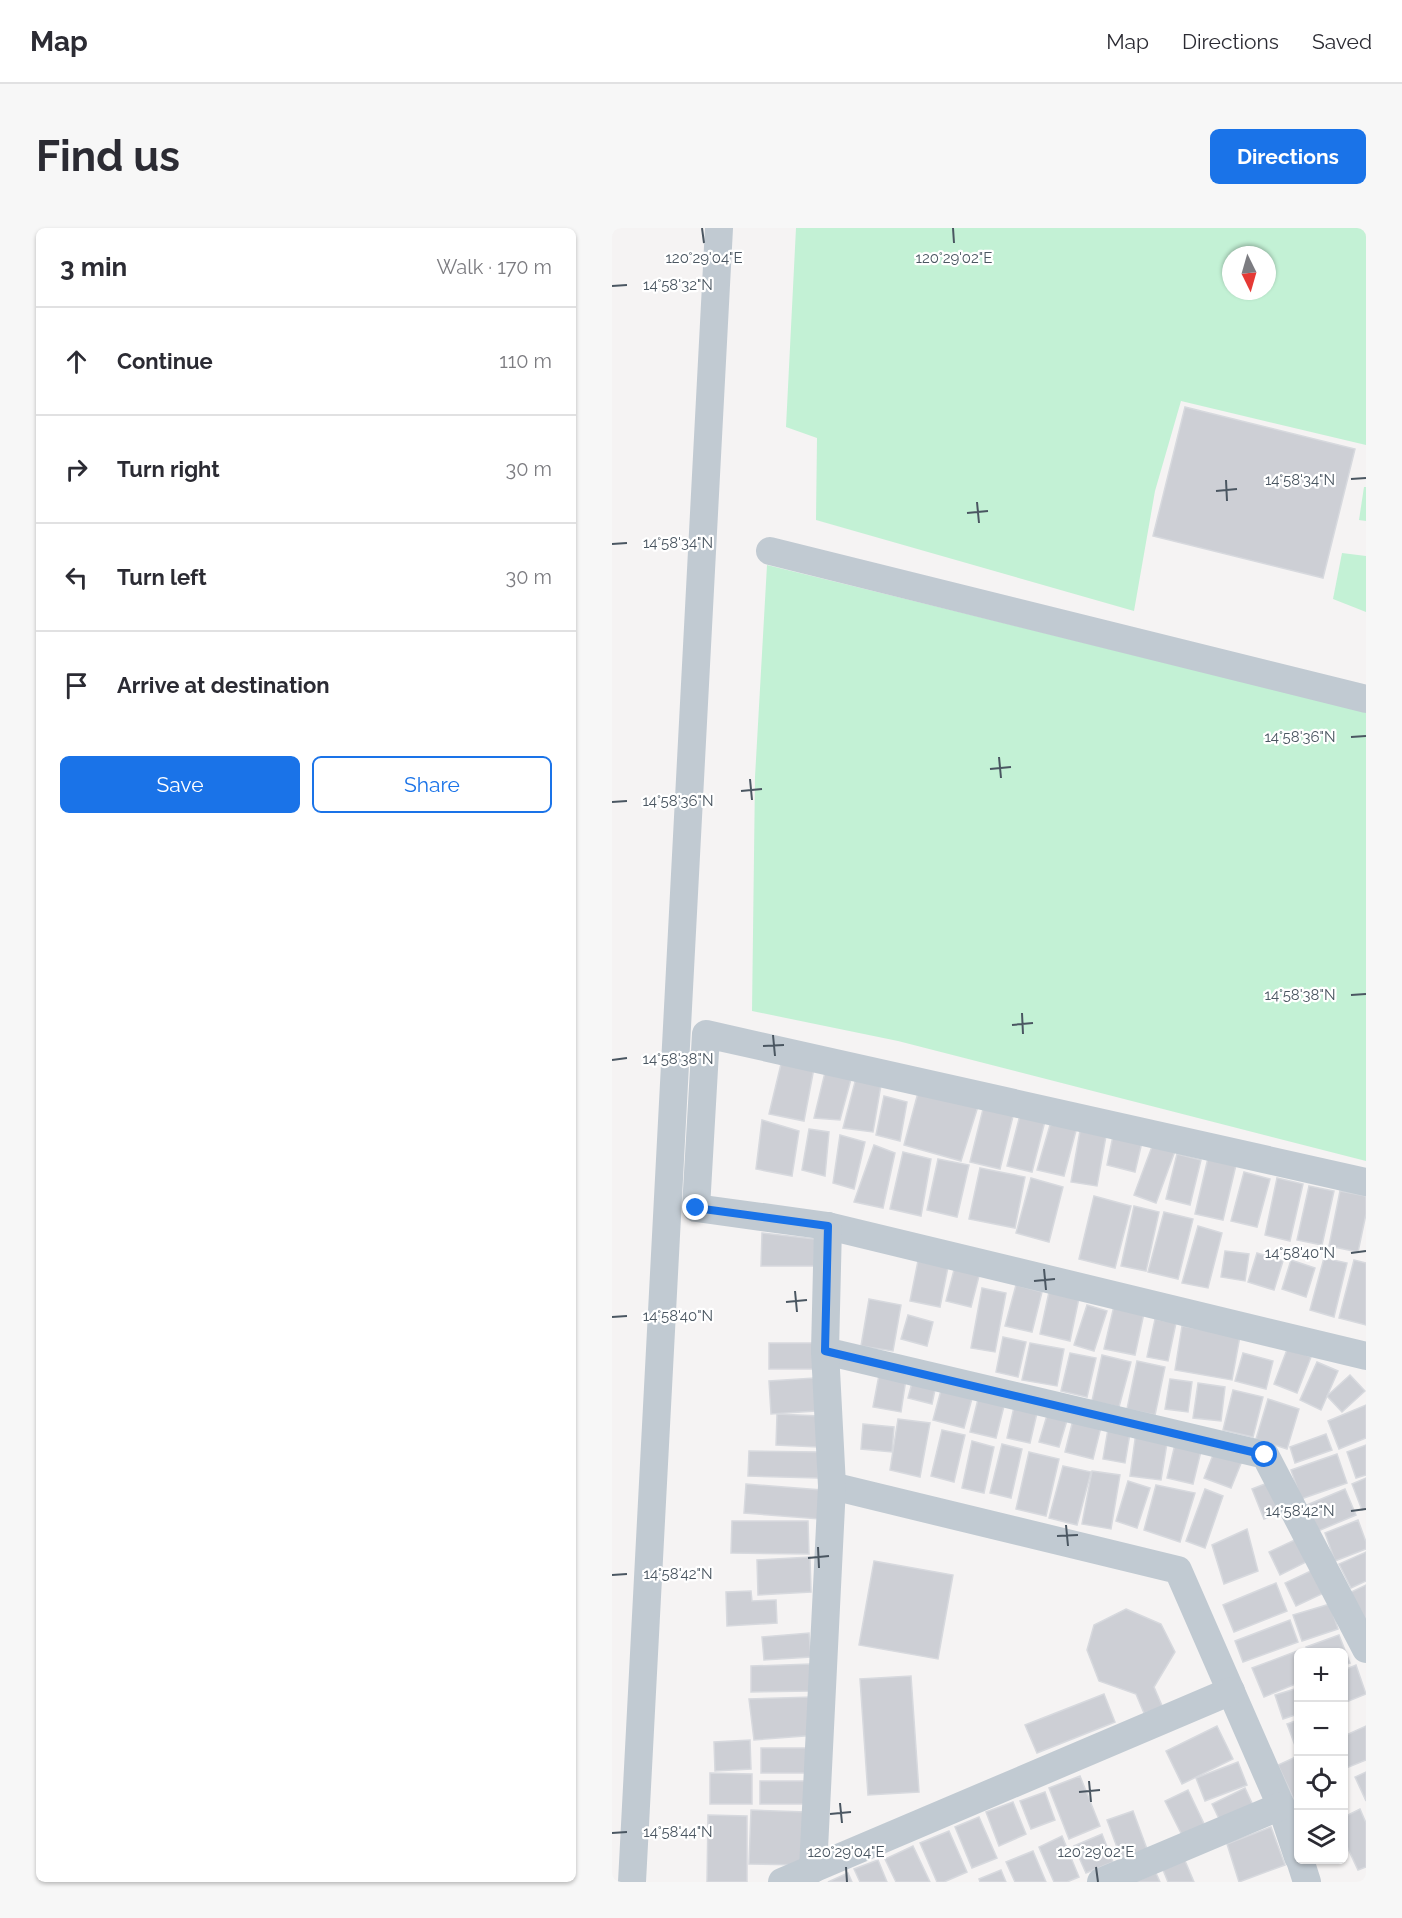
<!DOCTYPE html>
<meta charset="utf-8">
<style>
body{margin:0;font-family:Raleway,sans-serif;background:#f7f7f7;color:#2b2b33}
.controls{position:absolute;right:18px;bottom:18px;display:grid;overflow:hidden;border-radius:9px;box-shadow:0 2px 4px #0004}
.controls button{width:54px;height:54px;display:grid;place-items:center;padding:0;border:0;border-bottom:2px solid #e1e1e2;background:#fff;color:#2b2b33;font:30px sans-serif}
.compass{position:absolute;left:610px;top:18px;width:54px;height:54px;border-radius:50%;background:#fff;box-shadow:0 2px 4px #0004;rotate:175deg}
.stop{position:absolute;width:18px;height:18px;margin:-14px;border:4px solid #1a73e8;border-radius:50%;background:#fff}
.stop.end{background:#1a73e8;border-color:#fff;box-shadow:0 2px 6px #0008}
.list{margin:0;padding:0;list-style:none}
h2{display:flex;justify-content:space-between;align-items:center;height:78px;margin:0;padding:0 24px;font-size:26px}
h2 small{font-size:20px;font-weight:400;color:#7c7c81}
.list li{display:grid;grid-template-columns:39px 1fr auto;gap:18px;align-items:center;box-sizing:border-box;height:108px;padding:0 24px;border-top:2px solid #e1e1e2}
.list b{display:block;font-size:22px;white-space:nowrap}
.list em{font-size:20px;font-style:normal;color:#7c7c81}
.actions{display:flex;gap:12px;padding:18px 24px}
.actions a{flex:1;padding:14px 0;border:2px solid #1a73e8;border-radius:9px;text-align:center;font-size:21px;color:#1a73e8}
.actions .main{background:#1a73e8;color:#fff}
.icon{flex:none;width:33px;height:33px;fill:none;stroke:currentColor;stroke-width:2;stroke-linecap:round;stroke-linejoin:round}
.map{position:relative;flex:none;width:754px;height:1654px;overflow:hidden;border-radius:9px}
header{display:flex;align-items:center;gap:36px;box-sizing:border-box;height:84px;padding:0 30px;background:#fff;border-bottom:2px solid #e1e1e2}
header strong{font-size:28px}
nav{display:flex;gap:33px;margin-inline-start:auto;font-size:21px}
.intro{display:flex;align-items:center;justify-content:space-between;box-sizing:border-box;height:144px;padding:0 36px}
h1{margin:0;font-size:42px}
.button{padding:15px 27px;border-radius:9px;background:#1a73e8;color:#fff;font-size:21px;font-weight:700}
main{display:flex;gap:36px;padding:0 36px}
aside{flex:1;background:#fff;border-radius:9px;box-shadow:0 2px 4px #0004}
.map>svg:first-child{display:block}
.green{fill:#c3f1d5;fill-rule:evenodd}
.building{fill:#cdcfd5;stroke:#d7d9de;stroke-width:1.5}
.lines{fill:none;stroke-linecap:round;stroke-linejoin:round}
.minor{stroke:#c1cad2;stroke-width:28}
.route{stroke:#1a73e8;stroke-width:8}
.ticks{fill:none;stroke:#4a5661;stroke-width:2}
.ticks-label{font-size:15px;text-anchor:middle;fill:#4a5661;stroke:#fff;stroke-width:4.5;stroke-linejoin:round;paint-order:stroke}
</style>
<header>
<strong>Map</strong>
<nav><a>Map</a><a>Directions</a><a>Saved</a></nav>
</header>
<div class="intro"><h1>Find us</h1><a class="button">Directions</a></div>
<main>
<aside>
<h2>3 min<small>Walk · 170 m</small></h2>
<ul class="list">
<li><svg class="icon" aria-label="ahead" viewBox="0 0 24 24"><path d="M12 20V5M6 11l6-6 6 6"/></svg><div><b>Continue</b></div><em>110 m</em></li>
<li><svg class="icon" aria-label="right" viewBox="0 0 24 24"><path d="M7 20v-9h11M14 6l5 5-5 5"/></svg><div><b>Turn right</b></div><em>30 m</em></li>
<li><svg class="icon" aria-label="left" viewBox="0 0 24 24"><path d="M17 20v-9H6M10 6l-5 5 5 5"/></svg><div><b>Turn left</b></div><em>30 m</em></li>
<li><svg class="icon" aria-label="arrive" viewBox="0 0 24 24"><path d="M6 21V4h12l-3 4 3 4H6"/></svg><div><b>Arrive at destination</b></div></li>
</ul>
<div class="actions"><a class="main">Save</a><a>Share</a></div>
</aside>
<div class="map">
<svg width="754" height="1654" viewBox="0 0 754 1654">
<rect width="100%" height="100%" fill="#f5f3f3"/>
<g class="green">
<path d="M184 0H754V217L569 173 543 263 522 383 204 292 205 210 174 199ZM619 27H655V63H619Z"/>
<path d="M752 259H754V293L747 292Z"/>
<path d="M730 325 754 328V384L721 371Z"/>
<path d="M155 337 754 484V933L286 813 140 783 143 549Z"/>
</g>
<g class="building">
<path d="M573 179 743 221 711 350 541 308Z"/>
<path d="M170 832 202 840 192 893 157 886Z"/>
<path d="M215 836 242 840 228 892 202 890Z"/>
<path d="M245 846 270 851 261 904 231 900Z"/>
<path d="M307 861 367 875 349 933 292 917Z"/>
<path d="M272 868 295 874 288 913 264 907Z"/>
<path d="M373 873 403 880 388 941 358 934Z"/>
<path d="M408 887 433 893 420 944 395 938Z"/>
<path d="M150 892 187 903 180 948 144 941Z"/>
<path d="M438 897 465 899 452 948 425 942Z"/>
<path d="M197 901 217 904 213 948 190 942Z"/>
<path d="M468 903 494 908 485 958 459 954Z"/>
<path d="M228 907 253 914 242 961 221 955Z"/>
<path d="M501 908 530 914 523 944 495 937Z"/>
<path d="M541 916 563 923 544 975 522 967Z"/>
<path d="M262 917 283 925 271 980 242 974Z"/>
<path d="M291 924 319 931 309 988 278 981Z"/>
<path d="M565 926 589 932 578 977 554 971Z"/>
<path d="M596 930 624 937 611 992 583 986Z"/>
<path d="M326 931 357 937 345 989 315 982Z"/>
<path d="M368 940 413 949 403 1000 357 991Z"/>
<path d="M632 944 658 951 645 999 619 993Z"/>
<path d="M419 950 451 959 437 1014 404 1005Z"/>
<path d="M665 950 691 956 678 1013 653 1007Z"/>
<path d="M697 958 722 963 710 1017 685 1012Z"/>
<path d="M728 963 754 968V986L746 1024 717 1018Z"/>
<path d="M482 968 519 978 503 1040 467 1031Z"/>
<path d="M522 978 547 984 534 1043 509 1038Z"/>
<path d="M552 984 581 991 566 1051 536 1044Z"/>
<path d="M586 998 610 1005 596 1060 570 1055Z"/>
<path d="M150 1005 203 1011 202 1038H149Z"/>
<path d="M613 1023 637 1026 633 1053 609 1049Z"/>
<path d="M645 1025 671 1033 662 1062 636 1054Z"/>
<path d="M712 1030 735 1035 722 1089 698 1082Z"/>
<path d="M679 1032 703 1040 694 1069 670 1061Z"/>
<path d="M742 1032 754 1035V1097L727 1090Z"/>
<path d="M306 1033 336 1039 328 1079 298 1073Z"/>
<path d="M343 1038 368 1044 359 1079 334 1073Z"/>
<path d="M404 1057 430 1064 420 1104 393 1098Z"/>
<path d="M370 1060 394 1065 383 1124 359 1120Z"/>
<path d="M437 1064 467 1070 458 1113 428 1106Z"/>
<path d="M257 1071 289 1077 281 1123 249 1118Z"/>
<path d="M475 1077 495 1083 482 1123 462 1117Z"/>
<path d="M502 1078 532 1085 523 1127 492 1121Z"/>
<path d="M296 1087 321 1094 315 1118 289 1111Z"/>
<path d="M543 1091 564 1095 556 1133 535 1129Z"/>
<path d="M570 1098 628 1108 620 1152 563 1142Z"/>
<path d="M391 1109 414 1114 406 1149 384 1144Z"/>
<rect x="157" y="1115" width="46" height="26"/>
<path d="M418 1115 452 1121 445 1158 410 1152Z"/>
<path d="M676 1119 699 1129 685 1165 662 1156Z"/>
<path d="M458 1125 484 1130 475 1169 449 1163Z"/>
<path d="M631 1125 661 1133 654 1161 623 1153Z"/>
<path d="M490 1127 519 1134 507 1179 480 1173Z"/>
<path d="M525 1133 553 1139 543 1187 515 1181Z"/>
<path d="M705 1134 726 1143 709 1182 688 1172Z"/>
<path d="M267 1147 294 1151 289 1184 261 1179Z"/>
<path d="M738 1147 753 1163 730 1184 715 1168Z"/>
<path d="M202 1150 204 1183 159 1186 157 1153Z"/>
<path d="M301 1151 324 1157 320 1176 296 1170Z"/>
<path d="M558 1151 580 1154 576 1184 553 1181Z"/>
<path d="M331 1155 362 1163 352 1200 321 1192Z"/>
<path d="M586 1155 613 1159 609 1193 581 1190Z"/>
<path d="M621 1162 651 1169 641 1209 611 1202Z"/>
<path d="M368 1163 394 1170 384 1210 358 1204Z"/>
<path d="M656 1171 687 1181 675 1221 644 1211Z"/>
<path d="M754 1177V1210L727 1221 716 1193Z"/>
<path d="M402 1179 425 1185 418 1215 395 1210Z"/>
<path d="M436 1184 456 1189 447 1219 427 1214Z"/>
<path d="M165 1186 207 1188 206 1219 164 1217Z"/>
<path d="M286 1191 318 1195 308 1249 278 1242Z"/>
<path d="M461 1192 489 1199 481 1231 453 1224Z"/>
<path d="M251 1196 282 1199 280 1224 249 1221Z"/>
<path d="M496 1201 518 1205 513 1235 491 1231Z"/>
<path d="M330 1202 353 1207 342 1254 319 1248Z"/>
<path d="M524 1204 556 1209 549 1252 518 1248Z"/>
<path d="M714 1206 720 1222 683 1235 678 1219Z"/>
<path d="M564 1212 590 1219 581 1256 555 1250Z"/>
<path d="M360 1213 382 1219 372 1265 350 1260Z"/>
<path d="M390 1216 410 1221 399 1270 378 1265Z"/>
<path d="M754 1217V1247L744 1250 735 1224Z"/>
<path d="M603 1222 630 1233 619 1260 592 1250Z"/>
<path d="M137 1223 207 1224 206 1250 136 1248Z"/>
<path d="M417 1224 447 1231 434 1288 404 1281Z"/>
<path d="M725 1226 735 1255 689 1271 679 1242Z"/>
<path d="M451 1238 479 1244 465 1297 437 1290Z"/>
<path d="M480 1243 508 1247 499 1301 470 1296Z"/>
<path d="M754 1250V1280L750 1282 740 1256Z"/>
<path d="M516 1253 538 1260 525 1300 504 1293Z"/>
<path d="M658 1254 670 1284 652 1291 640 1261Z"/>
<path d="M134 1256 210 1262 208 1291 132 1285Z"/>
<path d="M544 1257 583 1265 568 1314 532 1302Z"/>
<path d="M593 1261 611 1268 593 1320 574 1313Z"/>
<path d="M733 1261 744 1287 706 1303 695 1277Z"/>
<path d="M746 1292 754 1314V1321L723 1333 713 1305Z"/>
<path d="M120 1293H196L197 1326 119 1325Z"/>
<path d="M635 1301 646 1343 612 1356 600 1317Z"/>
<path d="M687 1310 698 1332 668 1347 657 1324Z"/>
<path d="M754 1324V1353L739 1360 727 1336Z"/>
<path d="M198 1329 199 1364 146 1367 145 1332Z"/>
<path d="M262 1333 341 1347 326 1431 247 1417Z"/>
<path d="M703 1341 714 1364 684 1378 673 1355Z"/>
<path d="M664 1355 675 1383 622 1404 611 1377Z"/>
<path d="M754 1357V1393L737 1365Z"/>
<path d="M139 1363 140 1373 164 1372 165 1395 115 1398 114 1364Z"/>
<path d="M718 1376 726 1401 690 1413 681 1387Z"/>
<path d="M514 1381 549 1396 563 1424 542 1459 551 1480 532 1485 524 1466 487 1453 475 1422 482 1397Z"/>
<path d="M678 1392 686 1414 631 1434 623 1413Z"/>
<path d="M197 1405 199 1429 152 1432 150 1409Z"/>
<path d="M727 1407 738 1435 732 1437V1424H696L694 1419Z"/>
<path d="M685 1423 686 1455 652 1469 640 1440Z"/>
<path d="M199 1436 200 1463 139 1464V1438Z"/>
<path d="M744 1437 754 1466 732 1475V1442Z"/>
<path d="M299 1448 307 1564 256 1567 248 1451Z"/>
<path d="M686 1460V1486L671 1491 663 1467Z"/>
<path d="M492 1466 503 1494 425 1525 413 1497Z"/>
<path d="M201 1469 205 1507 142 1512 137 1471Z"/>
<path d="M686 1492V1522L685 1523 675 1496Z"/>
<path d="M605 1498 621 1531 570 1556 554 1523Z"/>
<path d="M754 1498V1532L732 1541V1508Z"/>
<path d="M138 1512 139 1541 103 1543 102 1514Z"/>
<rect x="149" y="1520" width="48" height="25"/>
<path d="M686 1528V1577L685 1578 666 1537Z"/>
<path d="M626 1534 635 1557 593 1573 584 1550Z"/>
<path d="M754 1544V1573L743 1549Z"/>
<path d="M98 1545 140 1546V1576H98Z"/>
<path d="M468 1548 488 1598 457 1611 437 1560Z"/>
<rect x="148" y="1553" width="52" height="23"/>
<path d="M633 1560 644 1584 611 1599 600 1576Z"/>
<path d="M576 1562 594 1600 572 1611 553 1573Z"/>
<path d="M433 1564 443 1592 419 1601 408 1573Z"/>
<path d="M401 1574 414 1606 387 1618 374 1584Z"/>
<path d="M748 1581 754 1595V1639L746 1642 732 1612V1589Z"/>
<path d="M139 1582 194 1584 192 1637 137 1636Z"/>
<path d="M521 1583 535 1621 509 1630 495 1592Z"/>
<path d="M96 1587 135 1588V1654H95Z"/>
<path d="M367 1589 385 1630 360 1640 343 1599Z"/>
<path d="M659 1599 673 1637 627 1654 615 1616Z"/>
<path d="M337 1603 355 1644 332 1654H325L308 1615Z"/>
<path d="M490 1606 501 1634 474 1645 462 1618Z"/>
<path d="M450 1608 467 1649 455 1654H442L427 1619Z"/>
<path d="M301 1618 318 1654H284L273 1631Z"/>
<path d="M421 1623 434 1654H403L394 1634Z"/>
<path d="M571 1628 582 1654H556L549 1637Z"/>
<path d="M266 1632 275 1654H248L242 1641Z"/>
<path d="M389 1642 394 1654H368L367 1651Z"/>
<path d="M236 1645 240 1654H216Z"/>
<path d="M544 1645 548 1654H522Z"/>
</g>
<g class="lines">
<g class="minor">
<path d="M158 323 754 471"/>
<path d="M754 954 94 806 84 980 216 998 754 1128"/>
<path d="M213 1123 653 1227 754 1421"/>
<path d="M220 1258 566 1342 669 1578 686 1629"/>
<path d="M688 1632 695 1654"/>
<path d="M201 1641 220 1258 213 1123 216 998"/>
<path d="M20 1654 107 0"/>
<path d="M170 1654 619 1463"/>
<path d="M489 1654 669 1578"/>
</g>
</g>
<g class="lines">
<path class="route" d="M84 980 216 998 213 1123 653 1227"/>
</g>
<path class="ticks" d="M90 0 92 15M341 0 342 15M0 58 15 57M739 251 754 250M614 252 615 273M604 263 625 261M365 274 367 295M355 285 376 283M0 316 15 315M739 509 754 508M387 529 389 550M378 541 399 539M138 551 140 572M129 563 150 561M0 574 15 573M739 767 754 766M410 785 411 806M400 797 421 795M161 807 163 828M151 818 172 817M0 832 15 830M739 1025 754 1023M432 1041 434 1062M422 1053 443 1051M183 1063 185 1084M174 1074 195 1072M0 1089 15 1088M739 1283 754 1281M454 1297 456 1318M445 1308 466 1307M206 1319 207 1340M196 1330 217 1328M0 1347 15 1346M477 1553 479 1574M467 1564 488 1562M228 1575 230 1595M218 1586 239 1584M0 1605 15 1604M234 1639 235 1654M484 1639 486 1654"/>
<g class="ticks-label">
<text x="92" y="35">120°29'04"E</text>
<text x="342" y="35">120°29'02"E</text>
<text x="66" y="62">14°58'32"N</text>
<text x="688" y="257">14°58'34"N</text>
<text x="66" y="320">14°58'34"N</text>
<text x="688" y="514">14°58'36"N</text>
<text x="66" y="578">14°58'36"N</text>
<text x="688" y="772">14°58'38"N</text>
<text x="66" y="836">14°58'38"N</text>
<text x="688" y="1030">14°58'40"N</text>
<text x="66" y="1093">14°58'40"N</text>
<text x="688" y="1288">14°58'42"N</text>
<text x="66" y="1351">14°58'42"N</text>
<text x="66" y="1609">14°58'44"N</text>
<text x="234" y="1629">120°29'04"E</text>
<text x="484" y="1629">120°29'02"E</text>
</g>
</svg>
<div class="controls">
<button>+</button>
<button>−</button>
<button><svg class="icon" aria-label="locate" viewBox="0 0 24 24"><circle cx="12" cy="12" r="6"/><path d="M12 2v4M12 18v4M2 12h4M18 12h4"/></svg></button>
<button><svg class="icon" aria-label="layers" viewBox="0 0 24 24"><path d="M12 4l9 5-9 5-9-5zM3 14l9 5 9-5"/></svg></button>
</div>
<svg class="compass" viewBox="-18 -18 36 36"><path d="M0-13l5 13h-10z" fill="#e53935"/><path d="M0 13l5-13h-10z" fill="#7c7c81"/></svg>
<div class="stop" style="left:653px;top:1227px"></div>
<div class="stop end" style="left:84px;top:980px"></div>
</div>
</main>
